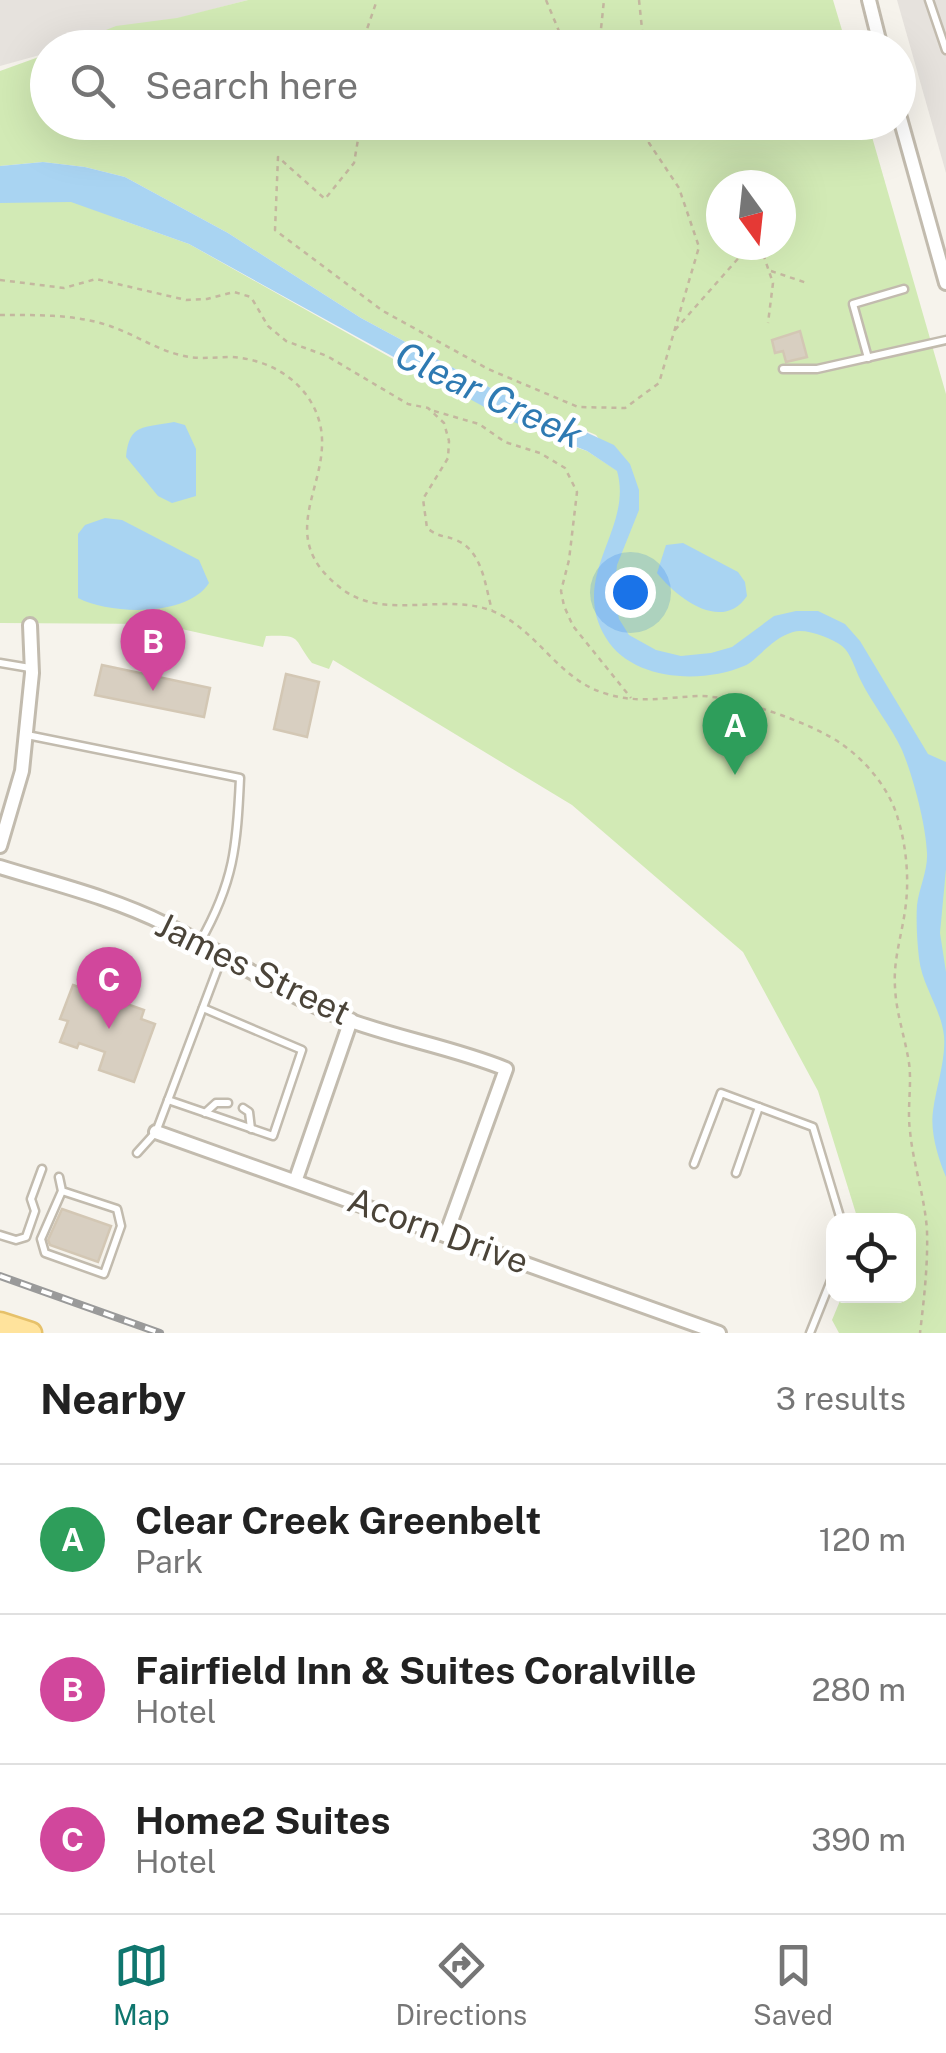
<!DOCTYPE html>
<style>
body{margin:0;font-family:"Public Sans",sans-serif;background:#f6f6f6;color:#222}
.controls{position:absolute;right:30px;bottom:30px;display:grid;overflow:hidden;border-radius:20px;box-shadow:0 10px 40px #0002}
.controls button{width:90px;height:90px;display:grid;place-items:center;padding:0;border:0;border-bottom:2px solid #e0e0e0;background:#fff;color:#222;font:50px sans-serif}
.compass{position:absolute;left:706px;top:170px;width:90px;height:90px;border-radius:50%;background:#fff;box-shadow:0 10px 40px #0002;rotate:165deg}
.you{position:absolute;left:630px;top:592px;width:35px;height:35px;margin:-25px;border:8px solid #fff;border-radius:50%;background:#1a73e8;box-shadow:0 0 0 15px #1a73e833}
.badge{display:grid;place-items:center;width:65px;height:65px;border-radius:50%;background:#0f766e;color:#fff;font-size:32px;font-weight:700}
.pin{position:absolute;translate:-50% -82px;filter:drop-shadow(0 2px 5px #0008)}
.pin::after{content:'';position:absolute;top:52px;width:35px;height:30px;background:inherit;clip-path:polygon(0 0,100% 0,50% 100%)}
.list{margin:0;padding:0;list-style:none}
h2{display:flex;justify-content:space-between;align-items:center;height:130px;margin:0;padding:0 40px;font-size:42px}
h2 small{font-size:32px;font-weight:400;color:#767676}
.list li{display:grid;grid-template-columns:65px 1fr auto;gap:30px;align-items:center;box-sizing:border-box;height:150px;padding:0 40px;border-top:2px solid #e0e0e0}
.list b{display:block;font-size:38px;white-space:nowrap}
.list p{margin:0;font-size:32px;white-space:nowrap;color:#767676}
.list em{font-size:32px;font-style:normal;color:#767676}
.icon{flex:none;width:55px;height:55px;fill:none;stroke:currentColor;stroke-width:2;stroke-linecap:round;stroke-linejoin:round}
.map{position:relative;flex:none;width:946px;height:1333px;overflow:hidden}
.search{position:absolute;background:#fff;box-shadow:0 10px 40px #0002;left:30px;right:30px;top:30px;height:110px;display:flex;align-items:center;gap:25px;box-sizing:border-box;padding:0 35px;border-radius:55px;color:#767676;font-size:38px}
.sheet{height:580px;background:#fff}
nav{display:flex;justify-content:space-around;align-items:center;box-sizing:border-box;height:140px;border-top:2px solid #e0e0e0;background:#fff;font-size:28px;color:#767676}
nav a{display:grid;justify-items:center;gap:5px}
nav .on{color:#0f766e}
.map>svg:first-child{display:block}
.industrial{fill:#e6e2dd}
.green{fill:#d2eab5;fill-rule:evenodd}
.water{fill:#a9d4f2}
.building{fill:#d8cfc1;stroke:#d3c7b4;stroke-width:2.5}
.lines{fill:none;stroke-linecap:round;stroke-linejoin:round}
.service-casing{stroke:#c2bbae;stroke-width:11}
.minor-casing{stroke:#c2bbae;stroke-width:18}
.primary-casing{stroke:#e6c16a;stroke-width:25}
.path{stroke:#c4b79f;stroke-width:2.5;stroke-dasharray:5 5;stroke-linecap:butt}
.service{stroke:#fff;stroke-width:6}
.minor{stroke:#fff;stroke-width:12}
.primary{stroke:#ffe39c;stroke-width:20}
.rail-casing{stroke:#9a9a9a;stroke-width:8}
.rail{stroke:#fff;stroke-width:4;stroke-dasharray:11;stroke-linecap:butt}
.labels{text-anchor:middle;stroke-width:9;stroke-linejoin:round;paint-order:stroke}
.street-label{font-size:35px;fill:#4b4439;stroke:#fff}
.water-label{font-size:38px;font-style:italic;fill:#2e7ab2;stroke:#fff}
</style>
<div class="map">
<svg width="946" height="1333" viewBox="0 0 946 1333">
<rect width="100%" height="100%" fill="#f6f3ec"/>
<g class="industrial">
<path d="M0 0H248L69 47 48 48 47 53 0 66Z"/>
<path d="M897 0H946V173Z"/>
</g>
<g class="green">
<path d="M248 0H833L847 47H63L116 26 177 18Z"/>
<path d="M47 54 48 122 868 123 946 394V1333H839L832 1320 842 1296H908V1220H858L818 1091 743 952 572 805 333 660 329 669 312 663C292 638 304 635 266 636L263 647 159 624 0 623V195L65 193 119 219 189 244 395 360 549 438 587 451 618 471 621 485 638 490 596 435 498 392 361 318 228 233 125 177 85 167 43 162 0 166V71ZM721 185H781V245H721Z"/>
</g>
<g class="water">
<path d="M43 162 85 167 125 177 228 233 361 318 498 392 614 445 630 464 639 490V510L617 565 614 595 619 619 629 635 656 650 681 656 711 653 732 647 774 616 796 611H818L845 624 860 641 928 754 946 762V869L940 933 946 972V1177C938 1158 930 1132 933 1111 936 1087 946 1060 944 1036 941 1008 922 986 919 958 917 941 916 921 917 905 919 888 928 870 927 853 926 825 913 776 902 750 891 726 872 704 860 679 855 669 851 653 842 646 831 638 806 628 793 632 770 639 758 660 744 666 702 684 632 681 606 638 568 576 634 529 617 471L587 451 506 419 189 244 71 202 0 203V166Z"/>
<path d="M174 422 185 425 196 449V496L172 503 158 496 126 457C129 423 144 428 174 422Z"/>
<path d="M105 518 122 520 199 560 209 583C187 617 111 615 78 598V534L85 525Z"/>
<path d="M683 543 738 572 745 582 747 596C722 633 677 598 657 573L666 545Z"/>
</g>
<g class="building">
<path d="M800 331 807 357 786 362 783 351 775 353 772 340Z"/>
<path d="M102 665 210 688 204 717 95 695Z"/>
<path d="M286 674 319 682 307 737 274 729Z"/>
<path d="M73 985 144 1010 141 1019 155 1024 134 1082 99 1070 105 1052 79 1043 77 1048 60 1042 68 1021 60 1019Z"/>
<path d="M62 1209 111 1226 98 1262 50 1245 48 1240Z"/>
</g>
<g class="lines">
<defs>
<g id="service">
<path d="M929 0 946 50"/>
<path d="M868 358 853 304 904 289"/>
<path d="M783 369H817L946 340"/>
<path d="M0 663 30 668"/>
<path d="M27 735 240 778C237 846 234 882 200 942"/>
<path d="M168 1100 273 1136 302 1050 203 1008"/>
<path d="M243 1108 249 1112 251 1129"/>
<path d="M205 1113 216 1103H228"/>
<path d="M137 1153 156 1132 222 957"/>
<path d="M694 1164 721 1093 813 1127 841 1220"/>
<path d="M736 1173 759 1107"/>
<path d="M59 1177 62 1191 117 1209 121 1226 104 1274 45 1253 41 1239 62 1191"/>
<path d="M0 1235 16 1240 26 1237 35 1211 31 1199 42 1169"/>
<path d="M810 1333 834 1273"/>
</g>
<g id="minor">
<path d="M869 0 881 48"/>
<path d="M898 111 946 283"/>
<path d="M0 846 22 771 32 673 30 625"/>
<path d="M0 867C55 884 113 898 165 924 224 953 279 992 340 1017 394 1038 452 1047 506 1069L446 1235"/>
<path d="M156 1132 719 1333"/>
<path d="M296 1179 351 1020"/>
</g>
<path id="primary" d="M0 1323 31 1333"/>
</defs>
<use href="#service" class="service-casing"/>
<use href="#minor" class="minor-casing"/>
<use href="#primary" class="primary-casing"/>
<g class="path">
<path d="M546 0 566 48"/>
<path d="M639 0 644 48"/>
<path d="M367 48V29L377 0"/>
<path d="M599 48 604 0"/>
<path d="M361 122 354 163 325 199 278 157 275 230 383 311 488 369 578 407 625 408 659 383 699 247 679 188 649 143V122"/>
<path d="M760 245 773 283 768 323"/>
<path d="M771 271 807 283"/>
<path d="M0 280 64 288 96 279 186 300 207 299 234 292 251 297 268 326 286 341 327 356 408 404 428 408 444 423 449 441 448 458 423 499 427 528C440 538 444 535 456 540 483 551 485 586 492 610"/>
<path d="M0 315C36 315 75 314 110 326 134 334 155 349 180 355 197 360 213 357 231 357 271 359 310 383 320 424 334 484 270 535 342 589 387 623 450 589 499 614 540 634 560 681 607 694 639 704 667 697 700 696 735 696 815 724 843 745 868 763 890 790 898 819 906 845 909 876 906 903 903 932 893 958 895 987 896 1013 905 1037 909 1063 912 1085 907 1108 910 1131 913 1164 925 1197 927 1231 928 1265 924 1299 920 1333"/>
<path d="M675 330 750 245"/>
<path d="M434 411 479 424 505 442 540 453 565 468 577 492 569 560 561 591 564 606 573 626 631 698"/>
</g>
<use href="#service" class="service"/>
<use href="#minor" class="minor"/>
<use href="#primary" class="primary"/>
<defs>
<path id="rail" d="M0 1276 160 1333"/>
</defs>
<use href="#rail" class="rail-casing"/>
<use href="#rail" class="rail"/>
</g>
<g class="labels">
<g class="street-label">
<text transform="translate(253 969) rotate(26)" y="12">James Street</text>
<text transform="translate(438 1231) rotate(20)" y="12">Acorn Drive</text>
</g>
<g class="water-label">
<text transform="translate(489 395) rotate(25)" y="13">Clear Creek</text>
</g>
</g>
</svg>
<div class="controls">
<button><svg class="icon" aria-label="locate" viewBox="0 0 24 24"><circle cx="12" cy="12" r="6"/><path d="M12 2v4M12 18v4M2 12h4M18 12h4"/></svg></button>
</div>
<svg class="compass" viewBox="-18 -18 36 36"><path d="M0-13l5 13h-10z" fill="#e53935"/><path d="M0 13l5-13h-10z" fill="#767676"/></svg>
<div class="you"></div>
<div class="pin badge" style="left:735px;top:775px;background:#2e9e5b">A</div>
<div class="pin badge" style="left:153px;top:691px;background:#d1479c">B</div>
<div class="pin badge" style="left:109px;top:1029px;background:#d1479c">C</div>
<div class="search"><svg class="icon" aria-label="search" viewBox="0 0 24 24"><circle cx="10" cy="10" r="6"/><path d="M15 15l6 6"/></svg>Search here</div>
</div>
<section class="sheet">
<h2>Nearby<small>3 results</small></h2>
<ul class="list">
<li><span class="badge" style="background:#2e9e5b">A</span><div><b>Clear Creek Greenbelt</b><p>Park</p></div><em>120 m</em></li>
<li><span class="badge" style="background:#d1479c">B</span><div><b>Fairfield Inn &amp; Suites Coralville</b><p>Hotel</p></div><em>280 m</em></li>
<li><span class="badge" style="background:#d1479c">C</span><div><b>Home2 Suites</b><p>Hotel</p></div><em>390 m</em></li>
</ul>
</section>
<nav>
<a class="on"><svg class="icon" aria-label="map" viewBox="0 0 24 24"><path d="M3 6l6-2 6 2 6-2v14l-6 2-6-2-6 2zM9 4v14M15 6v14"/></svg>Map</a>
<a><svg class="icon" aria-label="directions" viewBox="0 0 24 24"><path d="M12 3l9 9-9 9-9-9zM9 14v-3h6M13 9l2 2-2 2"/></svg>Directions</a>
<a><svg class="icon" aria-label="saved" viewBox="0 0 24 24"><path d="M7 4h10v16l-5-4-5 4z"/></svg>Saved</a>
</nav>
